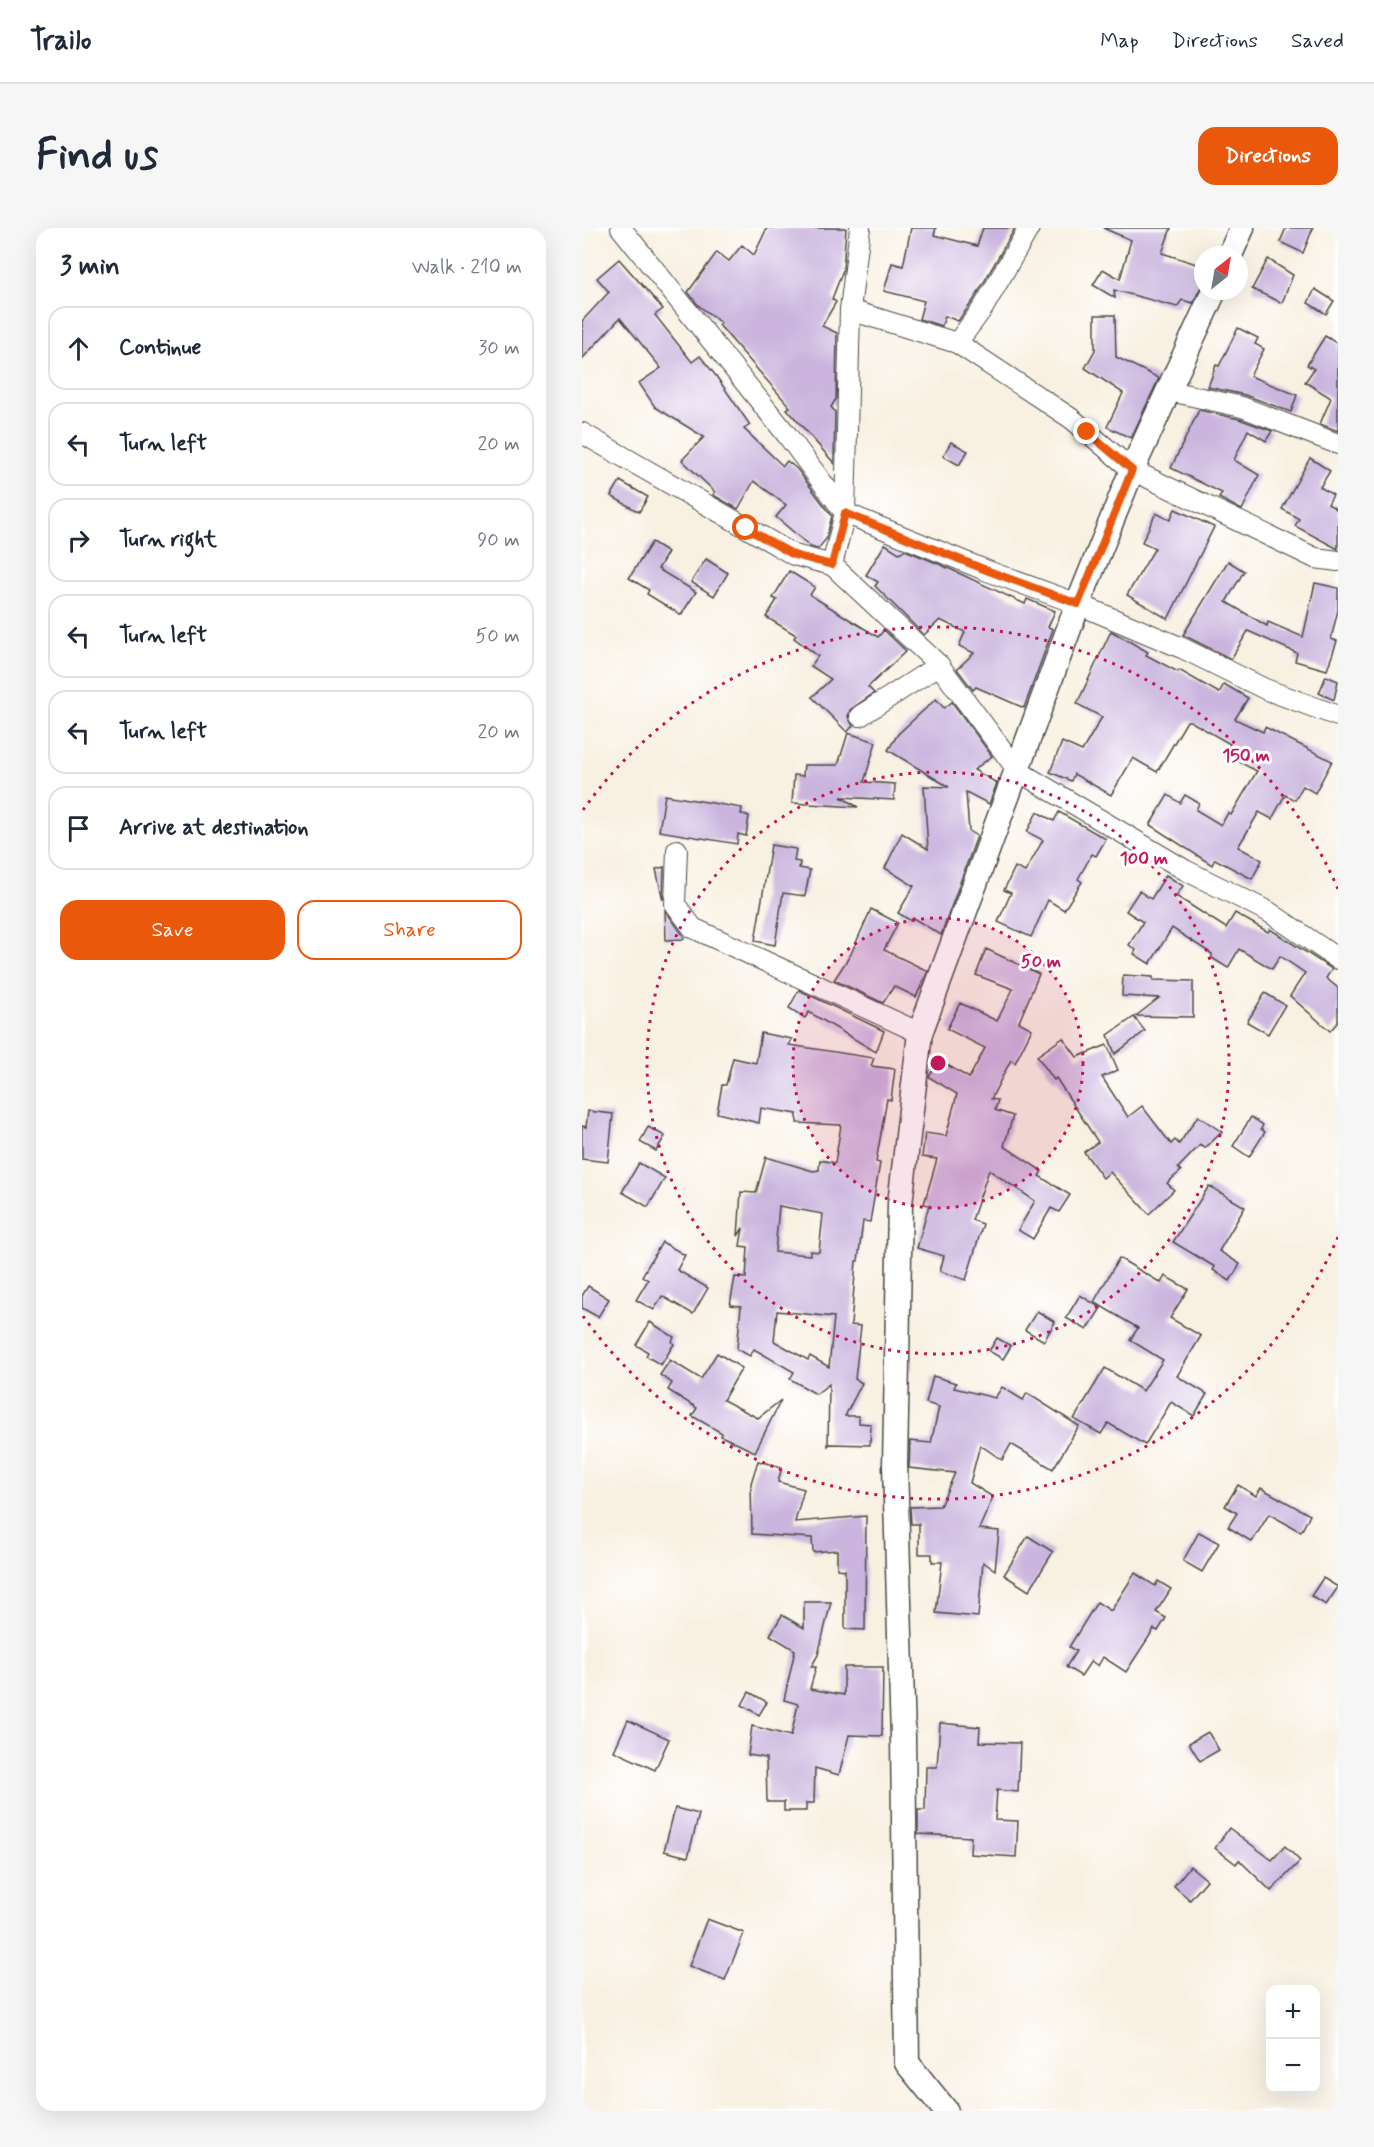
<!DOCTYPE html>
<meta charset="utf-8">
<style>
body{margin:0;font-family:Mynerve,sans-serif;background:#f6f6f7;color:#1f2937}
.controls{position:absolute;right:18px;bottom:18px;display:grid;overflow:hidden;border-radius:12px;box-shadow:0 6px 24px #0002}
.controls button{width:54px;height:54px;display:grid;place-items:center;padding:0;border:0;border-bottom:2px solid #e0e1e3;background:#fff;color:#1f2937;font:30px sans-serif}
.compass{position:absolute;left:612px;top:18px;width:54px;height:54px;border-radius:50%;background:#fff;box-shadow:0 6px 24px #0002;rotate:31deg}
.stop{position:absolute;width:18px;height:18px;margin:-14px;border:4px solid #ea580c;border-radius:50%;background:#fff}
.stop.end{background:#ea580c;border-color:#fff;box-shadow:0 2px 6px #0008}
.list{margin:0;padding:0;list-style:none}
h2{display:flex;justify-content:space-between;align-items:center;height:78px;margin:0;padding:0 24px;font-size:26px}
h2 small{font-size:20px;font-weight:400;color:#747a83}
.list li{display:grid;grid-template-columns:39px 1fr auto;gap:18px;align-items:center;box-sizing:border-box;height:84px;margin:0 12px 12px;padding:0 12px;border:2px solid #e0e1e3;border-radius:18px}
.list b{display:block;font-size:22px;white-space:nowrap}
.list em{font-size:20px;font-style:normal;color:#747a83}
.actions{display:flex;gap:12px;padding:18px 24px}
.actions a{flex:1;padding:14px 0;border:2px solid #ea580c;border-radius:18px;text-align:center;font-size:21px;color:#ea580c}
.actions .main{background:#ea580c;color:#fff}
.icon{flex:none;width:33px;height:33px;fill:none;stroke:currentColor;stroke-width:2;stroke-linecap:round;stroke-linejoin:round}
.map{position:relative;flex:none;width:756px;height:1883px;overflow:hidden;border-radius:18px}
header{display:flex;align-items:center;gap:36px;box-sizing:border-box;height:84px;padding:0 30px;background:#fff;border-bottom:2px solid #e0e1e3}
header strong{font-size:28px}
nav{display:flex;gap:33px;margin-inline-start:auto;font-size:21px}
.intro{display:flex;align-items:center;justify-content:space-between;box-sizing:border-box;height:144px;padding:0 36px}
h1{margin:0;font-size:42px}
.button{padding:15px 27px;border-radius:18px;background:#ea580c;color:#fff;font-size:21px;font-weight:700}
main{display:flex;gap:36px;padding:0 36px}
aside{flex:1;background:#fff;border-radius:18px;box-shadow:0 6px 24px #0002}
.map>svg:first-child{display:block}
.building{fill:#cbb5de;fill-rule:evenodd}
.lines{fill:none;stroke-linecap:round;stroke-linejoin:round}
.minor-casing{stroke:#4a4946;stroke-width:22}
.tertiary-casing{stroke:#4a4946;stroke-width:27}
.minor{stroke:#fff;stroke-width:20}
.tertiary{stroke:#fff;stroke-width:24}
.route{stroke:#ea580c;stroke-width:8}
.ring{fill:none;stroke:#c2185b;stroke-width:3;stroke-dasharray:3 6}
.centre{fill:#c2185b;stroke:#fff;stroke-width:3}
.ring-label{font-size:18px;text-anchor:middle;font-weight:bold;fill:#c2185b;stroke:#fff;stroke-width:6;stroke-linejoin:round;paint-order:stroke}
</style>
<header>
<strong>Trailo</strong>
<nav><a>Map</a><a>Directions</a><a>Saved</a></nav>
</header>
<div class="intro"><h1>Find us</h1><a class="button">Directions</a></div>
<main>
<aside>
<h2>3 min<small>Walk · 210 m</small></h2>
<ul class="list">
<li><svg class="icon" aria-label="ahead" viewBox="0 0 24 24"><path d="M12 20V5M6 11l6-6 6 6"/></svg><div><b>Continue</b></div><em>30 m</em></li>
<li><svg class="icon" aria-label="left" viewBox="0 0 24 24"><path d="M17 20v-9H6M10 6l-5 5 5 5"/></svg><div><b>Turn left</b></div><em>20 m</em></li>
<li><svg class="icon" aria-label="right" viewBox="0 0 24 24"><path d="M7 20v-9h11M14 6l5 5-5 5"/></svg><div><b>Turn right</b></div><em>90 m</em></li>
<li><svg class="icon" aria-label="left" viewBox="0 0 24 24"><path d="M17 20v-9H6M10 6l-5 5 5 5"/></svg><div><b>Turn left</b></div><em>50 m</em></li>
<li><svg class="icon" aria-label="left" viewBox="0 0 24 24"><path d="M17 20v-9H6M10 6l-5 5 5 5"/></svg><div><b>Turn left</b></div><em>20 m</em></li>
<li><svg class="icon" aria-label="arrive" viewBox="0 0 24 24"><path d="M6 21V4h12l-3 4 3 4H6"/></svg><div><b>Arrive at destination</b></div></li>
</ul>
<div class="actions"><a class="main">Save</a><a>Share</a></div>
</aside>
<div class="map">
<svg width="756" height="1883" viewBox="0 0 756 1883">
<rect width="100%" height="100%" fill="#fff"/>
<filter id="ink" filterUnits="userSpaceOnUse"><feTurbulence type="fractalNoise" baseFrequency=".0167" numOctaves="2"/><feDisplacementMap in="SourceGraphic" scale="12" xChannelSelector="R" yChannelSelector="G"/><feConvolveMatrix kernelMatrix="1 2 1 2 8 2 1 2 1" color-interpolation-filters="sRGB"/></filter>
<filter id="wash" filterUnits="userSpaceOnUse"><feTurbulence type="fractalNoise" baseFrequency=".008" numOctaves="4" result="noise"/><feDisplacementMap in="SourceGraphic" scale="24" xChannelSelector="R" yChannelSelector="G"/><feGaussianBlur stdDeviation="1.35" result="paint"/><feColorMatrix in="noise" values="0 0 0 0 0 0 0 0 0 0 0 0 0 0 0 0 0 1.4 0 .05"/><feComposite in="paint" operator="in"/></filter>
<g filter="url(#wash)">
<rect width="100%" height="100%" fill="#f8f0e1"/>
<g id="blocks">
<g class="building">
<path d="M185 0H264L261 42 250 71 254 74 240 98 255 105 254 171 249 179 253 184 252 235 205 181 208 179 137 97 139 95 116 77 106 64 135 24 147 33 160 17 172 27Z"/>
<path d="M329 0H354L352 7 395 18 401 0H433L391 73 376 93 363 88 360 98 337 91 342 73 302 63 310 35 321 38Z"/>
<path d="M521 0H589L580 25 621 38V55L611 75 600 72 595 79 532 62 533 70 511 57 521 41 538 51 549 12Z"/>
<path d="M704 0H731L721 25 698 14Z"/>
<path d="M37 31 81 81 73 87 110 134 118 128 134 148 168 197 162 201 201 238 205 233 215 241 250 288 244 311 236 321 229 319 194 289 204 277 172 253 156 281 131 267 133 264 100 232 122 209 73 179 57 155 79 140 38 90 0 131V93L27 64 15 50Z"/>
<path d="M686 31 711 47 700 75 670 61Z"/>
<path d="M733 61 752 73 744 86 726 75Z"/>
<path d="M513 87H533L534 129 577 150 549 210 525 199 541 165 503 140 513 122Z"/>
<path d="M656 100 676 110 673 116 682 121 668 148 715 167 709 184 663 167 626 159 634 137 637 138Z"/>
<path d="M743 108 756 116V203L738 196 749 170 723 154 732 141 725 137Z"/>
<path d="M617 182 657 191 690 203 684 213 666 202 652 232 677 247 660 282 637 270 640 265 589 240Z"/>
<path d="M369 214 386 223 377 237 361 228Z"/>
<path d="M728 230 748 243 738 259 751 267 746 276 756 282V321L713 298 717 291 700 281Z"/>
<path d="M38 253 66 269 57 284 29 268Z"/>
<path d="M593 281 632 299 586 391 545 367 573 320 560 314 574 285 588 292Z"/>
<path d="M70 314 86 324 76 341 114 364 99 387 65 366 67 362 47 350Z"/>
<path d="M303 316 317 325 323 322 357 336 443 376 445 371 473 383 466 399 471 401 442 480 394 459 391 462 375 441 392 425 377 418 383 404 358 392 342 407 293 358 296 354 284 347Z"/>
<path d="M124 331 146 345 132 368 109 354Z"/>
<path d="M646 333 662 343 644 374 685 398 686 394 721 409 733 355 756 360V382L749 411 755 413 745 442 713 433 715 425 666 403 649 431 601 407Z"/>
<path d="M207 343 233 359 228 367 296 409 302 402 324 423 286 459 292 465 268 482 266 489 271 498 265 504 230 469 249 451 229 438 236 428 212 410 214 407 184 389 195 372 191 370Z"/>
<path d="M529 403 566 424 564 427 596 444 597 442 637 465 642 456 666 470 653 491 681 504 683 499 750 533 733 565 721 558 713 572 703 567 690 591 677 584 656 619 680 632 670 651 633 631 630 637 568 597 586 567 598 575 603 567 617 575 614 582 639 597 646 585 649 587 675 543 643 527 648 516 608 493H605L575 544 551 530 529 567 492 546 489 553 468 544 480 514 500 523 520 489 495 476Z"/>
<path d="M744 448 756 453 752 472 737 465Z"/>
<path d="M354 471 362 480 370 474 410 528 392 542 415 555 407 576 384 564 387 603 395 608 359 707 331 690 329 693 316 685 332 658 303 640 320 605 346 621 342 558 367 559 306 522 316 506Z"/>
<path d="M266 505 294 514 282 554 313 556 312 572 259 569 276 579 210 575 212 547 221 548 222 537H256Z"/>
<path d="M83 567 160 580 159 586 167 588 164 608 156 606 155 616 77 603Z"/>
<path d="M455 584 472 593 477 584 524 611 514 628 510 626 496 651 500 654 482 682 466 672 449 709 416 694 429 665 422 662 433 639 443 644 461 612 445 604Z"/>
<path d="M189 617 214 621 212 633 218 634 217 640 228 642 223 668 201 665 193 717 173 713Z"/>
<path d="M82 639 81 672 74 641Z"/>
<path d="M584 647 601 658 594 668 644 700 653 685 686 704 688 701 750 741 744 750 756 760V794L748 803 708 768 723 745 698 728 690 741 657 721 646 740 630 730V726L590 700 568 736 552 726 554 722 547 717 561 694 544 683 557 663 569 671Z"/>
<path d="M289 681 316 695 302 722 346 743 334 769 312 758 301 775 252 752 269 726Z"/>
<path d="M83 682 101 707 102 711 84 712Z"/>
<path d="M404 721 457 746 437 794 450 801 433 835 429 832 409 871 416 872 413 882 431 888 422 918 460 943 457 948 488 967 477 984 469 980 451 1011 436 1002 453 973 407 942 390 992 401 996 384 1052 358 1043 362 1028 335 1020 347 977 342 976 355 931 340 929 343 905 364 908 375 866 347 849 357 832 387 850 403 820 365 801 378 775 415 793 431 761 394 747Z"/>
<path d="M541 747 571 749V752L611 753V789L554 788 577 770 540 768Z"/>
<path d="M217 762 302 803 294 824 227 784 223 790 207 780Z"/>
<path d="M683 765 703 777 686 806 665 794Z"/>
<path d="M552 789 563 803 533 826 526 807Z"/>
<path d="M179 805 210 811 207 817 292 830 289 838 313 841 309 872 305 871 294 934 298 935 288 994 281 993 276 1033H274L269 1097 279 1098 273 1151 280 1155 263 1188H277V1195L289 1196 288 1217 248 1216 246 1218 247 1156 234 1166 208 1151 212 1144 172 1121 168 1128 155 1121 159 1078 148 1077 153 1049 164 1050 166 1019 158 1018 161 1000 156 1008 159 964 174 965 184 929 231 943 237 942 238 932 253 935 259 897 215 895V886L179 880 177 895 135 885 140 857H144L151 830 174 835ZM197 978 241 986 237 1024 228 1023V1027L193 1024ZM195 1083 252 1089 247 1139 228 1128 226 1132 192 1113Z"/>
<path d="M481 810 495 829 525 817 536 842 520 849 546 889 560 878 589 916 593 912 597 916 616 888 640 904 623 920 618 917 596 940 599 943 585 955 592 962 567 986 528 944 521 950 502 924 516 914 474 850 472 852 455 828Z"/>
<path d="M6 883 31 886 26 934 0 931V898L4 899Z"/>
<path d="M669 889 681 897 679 901 683 904 667 929 651 918Z"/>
<path d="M66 899 83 908 74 923 58 914Z"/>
<path d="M57 935 83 950 66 979 40 964Z"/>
<path d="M627 958 663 979 637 1023 658 1036 648 1053 631 1042 633 1039 591 1014Z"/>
<path d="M80 1014 103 1027 95 1042 126 1060 111 1086 80 1068 72 1082 54 1072 66 1052 60 1048Z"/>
<path d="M537 1030 579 1055 583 1048 606 1061 588 1090 619 1108 595 1148 625 1166 612 1188 589 1174 563 1217 526 1195 519 1206 492 1191 523 1140 561 1163 581 1132 548 1112 556 1100 512 1074Z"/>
<path d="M6 1058 27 1071 16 1089 0 1080V1068Z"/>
<path d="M498 1067 519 1080 505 1102 484 1090Z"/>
<path d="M455 1083 473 1094 462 1113 443 1102Z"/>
<path d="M68 1094 92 1109 90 1114 92 1116 79 1137 64 1128 66 1124 54 1117Z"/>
<path d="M415 1110 429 1118 421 1131 407 1123Z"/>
<path d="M135 1125 160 1140 141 1172 176 1190 199 1172 173 1224 139 1208 140 1205 110 1188 115 1180 86 1162 90 1155 78 1147 88 1132 119 1151Z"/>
<path d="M351 1148 374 1155 372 1160 413 1170 420 1159 441 1172 445 1165 497 1198 471 1241 429 1216 420 1232 398 1217 388 1255 411 1269 397 1301 417 1303 413 1342 401 1334 396 1389 354 1385 360 1334H350V1326H337V1296H329L328 1279 358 1278 373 1245 327 1240 328 1213 349 1215 357 1179 344 1175Z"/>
<path d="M176 1233 200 1239 196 1254 222 1261 213 1294 284 1288 283 1402 263 1401V1342L255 1341V1322L231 1324 230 1310 170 1306 169 1255Z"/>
<path d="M656 1257 674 1268 679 1260 728 1287 719 1304 687 1286 670 1314 646 1299 655 1285 643 1278Z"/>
<path d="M617 1304 637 1315 620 1344 601 1333Z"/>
<path d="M446 1308 471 1324 447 1363 422 1347Z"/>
<path d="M553 1345 573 1358 576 1353 589 1361 574 1384 584 1390 576 1403 572 1401 544 1444 521 1429 516 1438 509 1433 499 1448 484 1439 494 1423 487 1419 515 1374 529 1383Z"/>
<path d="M741 1350 756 1359 744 1377 729 1368Z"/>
<path d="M222 1374H249L236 1427 229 1439H234L228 1461 262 1467V1439H301L300 1508 267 1507 257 1547 233 1540 232 1575H224V1583H202V1574H185L184 1530 166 1527 170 1498 209 1508 216 1476 202 1472 213 1422 188 1407 200 1387 222 1400Z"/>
<path d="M167 1464 185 1474 177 1487 160 1477Z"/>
<path d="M46 1492 87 1511 73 1542 32 1523Z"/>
<path d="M358 1495 398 1499 397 1514 438 1515 436 1564 415 1562 413 1592 436 1593 434 1629 388 1626 389 1609 336 1606V1582H343L344 1539H355Z"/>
<path d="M626 1504 637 1522 618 1533 607 1515Z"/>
<path d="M93 1580 117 1586 106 1629 82 1623Z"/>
<path d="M647 1600 690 1632 703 1618 718 1633 689 1663 657 1632 654 1636 633 1620Z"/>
<path d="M608 1638 625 1652 608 1672 592 1658Z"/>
<path d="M125 1691 162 1705 143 1752 107 1738Z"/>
</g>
</g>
</g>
<g filter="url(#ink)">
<use href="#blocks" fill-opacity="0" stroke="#4a4946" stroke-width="1.5"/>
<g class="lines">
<defs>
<g id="minor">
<path d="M39 0 205 207 263 285 403 342 496 376 600 420 683 461 756 488"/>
<path d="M278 0 268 82 263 285 250 337 357 437 436 543 603 642 687 684 756 731"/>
<path d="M268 82 375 115 401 80 447 0"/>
<path d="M375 115 490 191 550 242 733 330 756 333"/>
<path d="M588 163 660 179 756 216"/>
<path d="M0 205 212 327 250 337"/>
<path d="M278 488 357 437"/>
<path d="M95 622 93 676 111 700 338 805"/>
</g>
<g id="tertiary">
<path d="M648 27 660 0"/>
<path d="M364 1883 325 1835 321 1510 313 1237 318 976 338 805 496 376 550 242 632 63"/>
</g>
</defs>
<use href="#minor" class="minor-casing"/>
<use href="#tertiary" class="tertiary-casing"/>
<use href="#minor" class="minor"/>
<use href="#tertiary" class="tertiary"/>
</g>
</g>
<g class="lines" filter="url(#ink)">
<path class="route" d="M164 300 212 327 250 337 263 285 404 342 496 376 550 242 505 204"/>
</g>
<circle cx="356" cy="835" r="145" fill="#c2185b" fill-opacity=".12"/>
<g class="ring">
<circle cx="356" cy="835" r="145"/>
<circle cx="356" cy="835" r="291"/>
<path d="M756 1009A436 436 0 0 1 1 1088M1 582A436 436 0 0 1 756 661"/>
</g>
<circle cx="356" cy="835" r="9" class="centre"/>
<g class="ring-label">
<text x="664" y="533">150 m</text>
<text x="562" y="636">100 m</text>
<text x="459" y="739">50 m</text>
</g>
</svg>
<div class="controls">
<button>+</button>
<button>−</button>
</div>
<svg class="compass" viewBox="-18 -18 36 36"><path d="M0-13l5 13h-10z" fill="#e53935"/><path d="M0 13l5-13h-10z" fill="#747a83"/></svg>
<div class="stop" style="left:164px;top:300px"></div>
<div class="stop end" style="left:505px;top:204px"></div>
</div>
</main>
